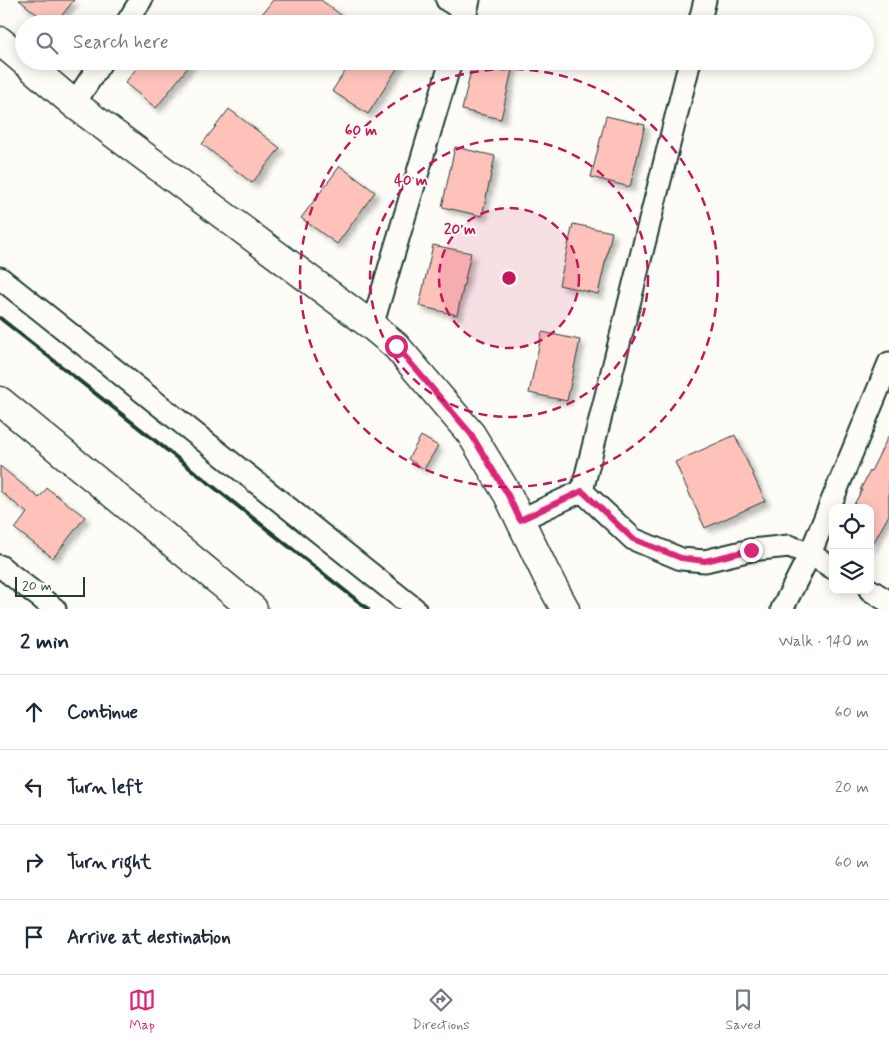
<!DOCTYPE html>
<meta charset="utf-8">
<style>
body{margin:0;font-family:Mynerve,sans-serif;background:#f2f2f3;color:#1f2937}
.controls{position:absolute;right:15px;bottom:15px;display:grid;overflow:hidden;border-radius:10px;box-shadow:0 2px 12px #0003}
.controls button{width:45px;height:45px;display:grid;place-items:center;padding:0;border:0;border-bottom:1px solid #e0e1e3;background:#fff;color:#1f2937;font:25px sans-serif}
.scale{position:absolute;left:15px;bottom:12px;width:70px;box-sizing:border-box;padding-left:5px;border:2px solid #1f3d34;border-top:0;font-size:14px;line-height:18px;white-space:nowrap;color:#1f3d34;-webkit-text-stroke:4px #fdfcf7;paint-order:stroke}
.stop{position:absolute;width:15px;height:15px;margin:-11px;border:4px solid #db2777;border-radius:50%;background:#fff}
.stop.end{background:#db2777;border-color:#fff;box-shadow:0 1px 5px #0008}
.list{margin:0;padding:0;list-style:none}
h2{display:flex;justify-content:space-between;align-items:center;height:65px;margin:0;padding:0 20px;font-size:21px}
h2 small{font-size:16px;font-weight:400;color:#747a83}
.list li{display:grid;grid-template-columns:32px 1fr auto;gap:15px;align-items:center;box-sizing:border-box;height:75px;padding:0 20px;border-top:1px solid #e0e1e3}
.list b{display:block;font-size:19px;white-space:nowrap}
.list em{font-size:16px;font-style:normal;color:#747a83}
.icon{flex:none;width:28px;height:28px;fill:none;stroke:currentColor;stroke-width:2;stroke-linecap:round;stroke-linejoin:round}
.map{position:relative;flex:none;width:889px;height:609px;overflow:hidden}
.search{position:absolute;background:#fff;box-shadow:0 2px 12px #0003;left:15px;right:15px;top:15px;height:55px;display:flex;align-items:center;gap:12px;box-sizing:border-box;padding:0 18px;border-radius:28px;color:#747a83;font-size:19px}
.sheet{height:365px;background:#fff}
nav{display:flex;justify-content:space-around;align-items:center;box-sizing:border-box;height:70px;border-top:1px solid #e0e1e3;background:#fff;font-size:14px;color:#747a83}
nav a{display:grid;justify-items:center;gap:2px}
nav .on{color:#db2777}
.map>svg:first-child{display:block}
.building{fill:#fec2bb;stroke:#1f3d34;filter:url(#shadow)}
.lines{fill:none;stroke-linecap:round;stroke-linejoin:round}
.street-casing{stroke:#1f3d34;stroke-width:25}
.secondary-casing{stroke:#1f3d34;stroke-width:31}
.street{stroke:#fdfcf7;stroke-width:21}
.secondary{stroke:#fdfcf7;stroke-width:28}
.rail{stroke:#1f3d34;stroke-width:4}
.route{stroke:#db2777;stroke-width:6}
.ring{fill:none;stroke:#c2185b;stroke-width:2.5;stroke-dasharray:9 6}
.centre{fill:#c2185b;stroke:#fdfcf7;stroke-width:2.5}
.ring-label{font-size:15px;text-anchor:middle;font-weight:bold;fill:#c2185b;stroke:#fdfcf7;stroke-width:4;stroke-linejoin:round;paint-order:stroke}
</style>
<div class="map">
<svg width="889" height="609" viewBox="0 0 889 609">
<defs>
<filter id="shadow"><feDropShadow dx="4.5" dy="4.5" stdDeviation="2.5" flood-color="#0004"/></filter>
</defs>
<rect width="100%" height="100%" fill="#fdfcf7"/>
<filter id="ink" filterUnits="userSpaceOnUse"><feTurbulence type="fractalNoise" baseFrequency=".02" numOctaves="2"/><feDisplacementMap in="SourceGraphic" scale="10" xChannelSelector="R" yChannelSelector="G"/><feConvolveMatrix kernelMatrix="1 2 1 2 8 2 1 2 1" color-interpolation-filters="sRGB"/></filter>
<g filter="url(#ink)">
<g class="building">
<path d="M19 0H74L55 24H49Z"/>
<path d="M273 0H321L353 24H276L262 14Z"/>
<path d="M142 61H193L156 108 125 83Z"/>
<path d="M352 61H402L368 114 332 91Z"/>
<path d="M473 61H514L501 119 462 110Z"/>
<path d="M229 109 280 148 252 183 202 144Z"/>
<path d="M606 116 645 125 630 187 591 177Z"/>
<path d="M455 147 495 156 482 216 442 207Z"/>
<path d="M340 166 375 192 337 244 301 218Z"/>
<path d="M573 224 612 232 598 294 559 285Z"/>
<path d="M433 245 471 253 457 315 419 306Z"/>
<path d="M542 332 580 340 567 401 529 393Z"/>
<path d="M735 435 765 501 705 528 675 462Z"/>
<path d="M889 435V515L870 549V508H852L862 490H860L870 471H871Z"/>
<path d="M421 436 438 446 424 469 408 459Z"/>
<path d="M0 466 39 498 47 488 85 517 53 558 15 529 27 513 0 491Z"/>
</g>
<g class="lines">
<defs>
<g id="street">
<path d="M447 0 466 12"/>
<path d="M126 24 141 0"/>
<path d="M463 24 469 0"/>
<path d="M699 24 705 0"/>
<path d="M690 61 582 491 633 539 681 559 705 561 751 550 789 546 810 554 833 568"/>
<path d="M74 104 102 61"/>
<path d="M0 278 415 609"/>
<path d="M372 326 451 61"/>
<path d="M520 520 582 491"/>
<path d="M0 566 55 609"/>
<path d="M870 590 889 602"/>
<path d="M782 609 810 554 889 363"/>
</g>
<g id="secondary">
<path d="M0 41 24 61"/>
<path d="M24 61 74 104 372 326 396 346 471 434 508 495 546 574 565 609"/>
<path d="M0 401 253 609"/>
</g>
</defs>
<use href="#street" class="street-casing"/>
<use href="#secondary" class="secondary-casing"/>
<use href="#street" class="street"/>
<use href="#secondary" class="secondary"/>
<path class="rail" d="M0 318 368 609"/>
</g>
</g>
<g class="lines" filter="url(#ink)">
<path class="route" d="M396 346 471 434 508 495 520 520 582 491 633 539 681 558 705 561 751 550"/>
</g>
<circle cx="509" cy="278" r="70" fill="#c2185b" fill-opacity=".12"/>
<g class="ring">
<circle cx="509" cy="278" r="70"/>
<circle cx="509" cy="278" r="139"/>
<circle cx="509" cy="278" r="209"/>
</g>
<circle cx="509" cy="278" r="8" class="centre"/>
<g class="ring-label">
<text x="361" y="135">60 m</text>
<text x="411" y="185">40 m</text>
<text x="460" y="234">20 m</text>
</g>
</svg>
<div class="controls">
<button><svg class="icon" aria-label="locate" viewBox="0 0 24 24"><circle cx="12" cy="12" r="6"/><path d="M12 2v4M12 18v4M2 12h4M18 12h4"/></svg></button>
<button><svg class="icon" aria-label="layers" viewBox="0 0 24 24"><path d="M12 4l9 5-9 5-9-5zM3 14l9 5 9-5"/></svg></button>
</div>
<div class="scale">20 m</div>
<div class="stop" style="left:396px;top:346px"></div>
<div class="stop end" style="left:751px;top:550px"></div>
<div class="search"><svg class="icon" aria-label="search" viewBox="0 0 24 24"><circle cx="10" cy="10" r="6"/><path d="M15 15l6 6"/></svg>Search here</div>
</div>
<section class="sheet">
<h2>2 min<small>Walk · 140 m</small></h2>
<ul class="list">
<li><svg class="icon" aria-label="ahead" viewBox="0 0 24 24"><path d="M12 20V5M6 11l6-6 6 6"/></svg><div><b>Continue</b></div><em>60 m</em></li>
<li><svg class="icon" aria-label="left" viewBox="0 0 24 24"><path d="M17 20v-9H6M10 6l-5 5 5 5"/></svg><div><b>Turn left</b></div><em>20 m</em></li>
<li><svg class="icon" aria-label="right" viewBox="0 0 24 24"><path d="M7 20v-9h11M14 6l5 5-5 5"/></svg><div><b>Turn right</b></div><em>60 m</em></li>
<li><svg class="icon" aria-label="arrive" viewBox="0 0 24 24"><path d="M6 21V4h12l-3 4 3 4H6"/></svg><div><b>Arrive at destination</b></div></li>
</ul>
</section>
<nav>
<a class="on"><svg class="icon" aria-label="map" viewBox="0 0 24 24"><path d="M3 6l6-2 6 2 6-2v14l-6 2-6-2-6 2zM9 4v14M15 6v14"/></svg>Map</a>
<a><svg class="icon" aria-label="directions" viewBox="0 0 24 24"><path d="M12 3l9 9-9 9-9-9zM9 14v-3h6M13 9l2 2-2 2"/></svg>Directions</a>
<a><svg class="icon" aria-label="saved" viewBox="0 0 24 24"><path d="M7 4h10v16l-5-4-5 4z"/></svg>Saved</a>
</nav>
